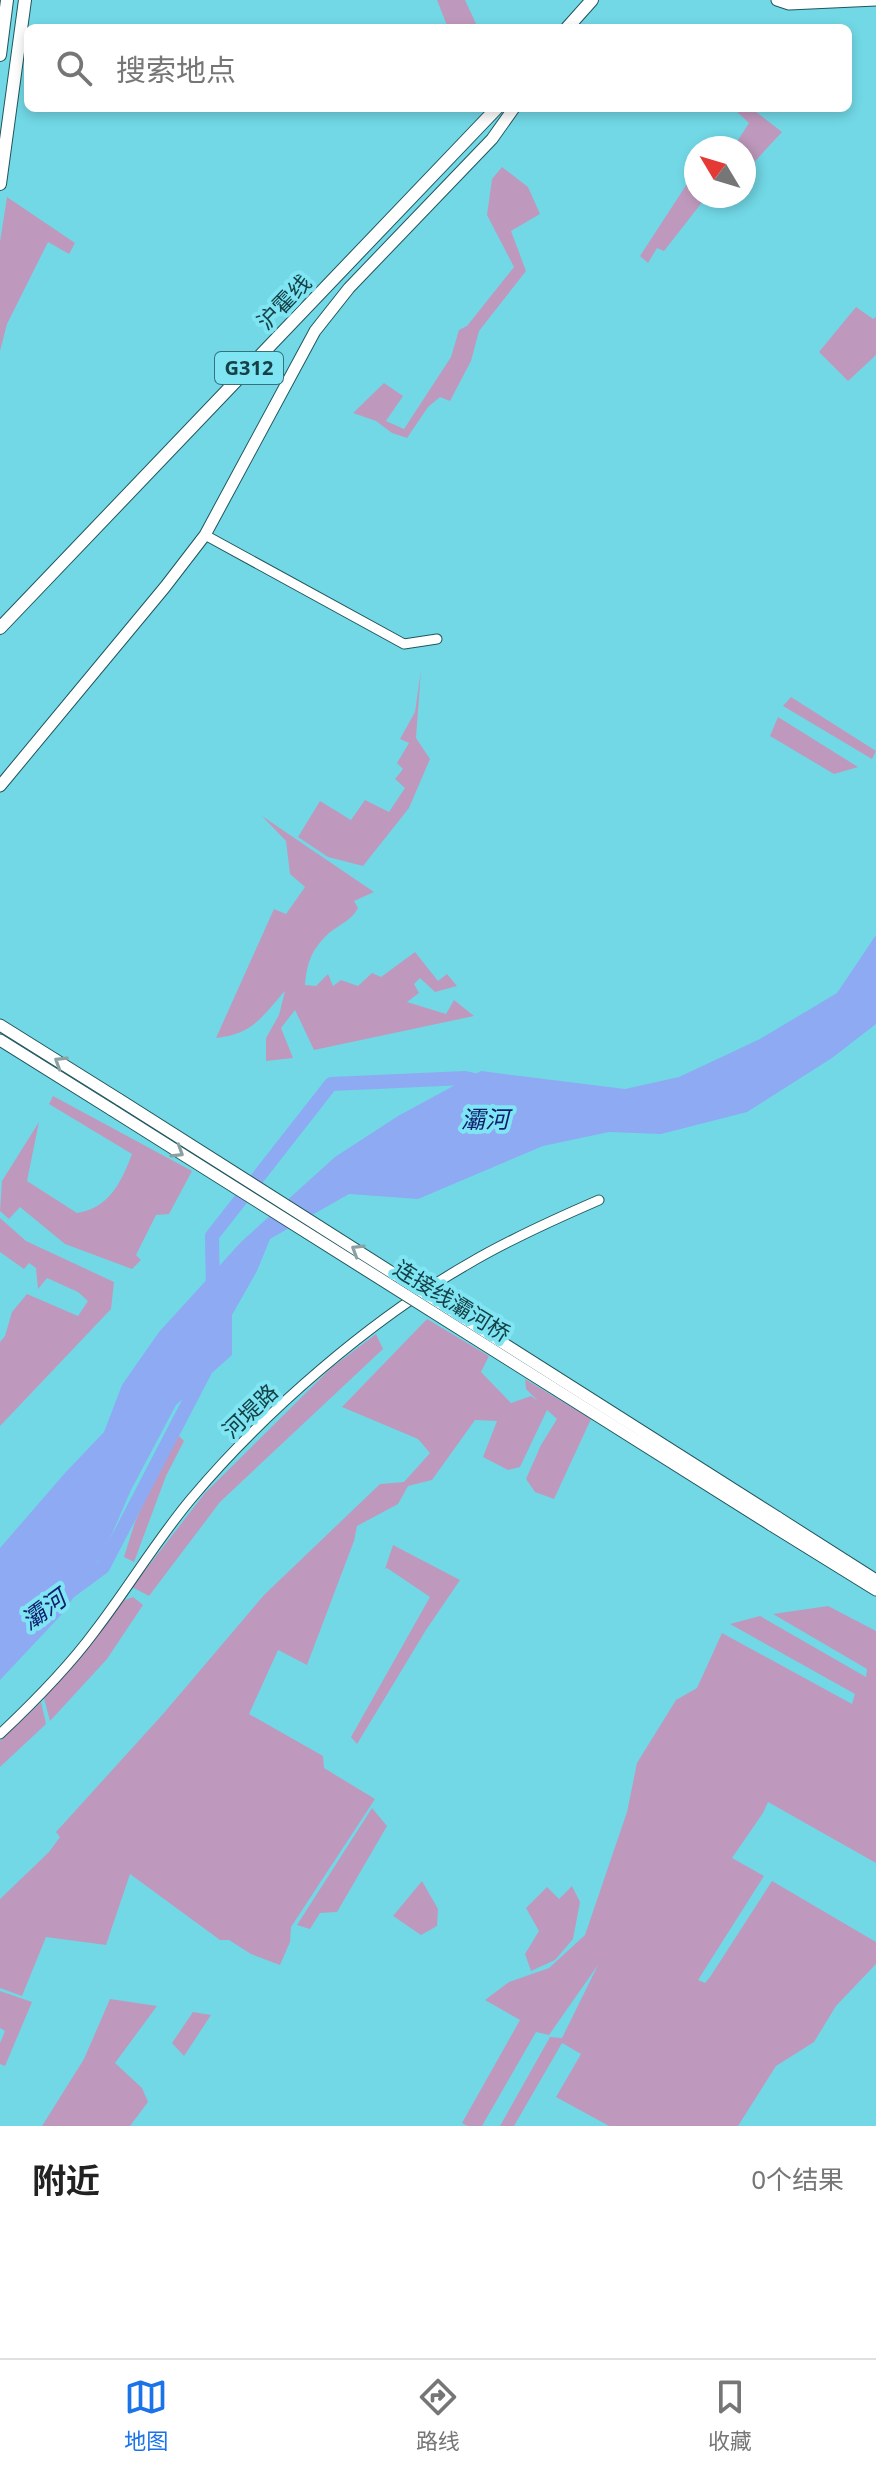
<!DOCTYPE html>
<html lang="zh">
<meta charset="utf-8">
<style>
body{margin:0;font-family:"Noto Sans","Noto Sans SC",sans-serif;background:#f6f6f6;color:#222}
.compass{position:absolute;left:684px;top:136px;width:72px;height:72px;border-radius:50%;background:#fff;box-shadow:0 4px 12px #0003;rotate:308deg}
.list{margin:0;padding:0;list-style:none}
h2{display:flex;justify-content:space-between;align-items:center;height:104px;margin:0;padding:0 32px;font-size:34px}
h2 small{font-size:26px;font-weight:400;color:#767676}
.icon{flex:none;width:44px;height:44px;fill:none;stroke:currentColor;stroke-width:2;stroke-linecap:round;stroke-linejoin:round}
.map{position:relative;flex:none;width:876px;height:2126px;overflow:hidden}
.search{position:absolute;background:#fff;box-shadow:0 4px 12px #0003;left:24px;right:24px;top:24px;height:88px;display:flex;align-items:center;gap:20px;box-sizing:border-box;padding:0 28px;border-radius:12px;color:#767676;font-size:30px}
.sheet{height:232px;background:#fff}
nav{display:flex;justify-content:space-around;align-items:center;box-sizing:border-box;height:112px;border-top:2px solid #e0e0e0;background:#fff;font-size:22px;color:#767676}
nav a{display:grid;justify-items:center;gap:4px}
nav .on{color:#1a73e8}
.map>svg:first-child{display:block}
.green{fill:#bf99bd}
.water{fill:#8eaaf3}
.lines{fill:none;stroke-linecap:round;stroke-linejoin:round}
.river{stroke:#8eaaf3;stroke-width:14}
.minor-casing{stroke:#1f565d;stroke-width:11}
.major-casing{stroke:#1f565d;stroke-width:13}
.highway-casing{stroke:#1f565d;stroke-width:14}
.minor{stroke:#fff;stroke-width:9}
.major{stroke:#fff;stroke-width:11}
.highway{stroke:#fff;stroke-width:12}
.major-bridge-casing{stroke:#1f565d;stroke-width:13;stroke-linecap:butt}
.major-bridge{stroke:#fff;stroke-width:11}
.oneway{stroke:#8aa0a3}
.labels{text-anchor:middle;stroke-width:8;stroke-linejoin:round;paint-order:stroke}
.shield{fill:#7fe5f3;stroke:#35727b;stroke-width:2}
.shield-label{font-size:20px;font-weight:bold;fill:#154147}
.street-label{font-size:22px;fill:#154147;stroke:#7fe5f3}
.water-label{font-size:24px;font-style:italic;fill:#0e1d6e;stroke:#7fe5f3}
</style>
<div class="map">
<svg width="876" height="2126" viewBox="0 0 876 2126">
<rect width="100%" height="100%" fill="#72d8e6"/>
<g class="green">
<path d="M437 0H465L478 28H448Z"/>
<path d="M736 108H751L782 132 744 173V148H733L749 123 735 110Z"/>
<path d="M502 167 528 187 540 214 511 231 526 271 479 331 471 361 450 401 440 397 428 407 407 438 392 433 376 421 353 413 384 383 403 396 386 421 404 429 451 357 459 330 467 326 514 267 487 215 492 179Z"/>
<path d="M696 170V196H707L664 251 657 248 648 263 640 256Z"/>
<path d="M7 197 75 243 69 254 48 242 7 324 0 351V242Z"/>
<path d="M856 307 873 319 876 317V355L848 381 819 352Z"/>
<path d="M421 670 416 738 430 759 409 808 363 866 328 857 298 837 320 801 351 820 365 800 389 812 405 788 395 779 403 769 397 763 409 743 400 739 415 712Z"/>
<path d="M791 697 876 751 872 759 783 706Z"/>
<path d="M778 717 858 767 834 774 770 736Z"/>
<path d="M262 816 374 892 354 901 358 908C351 921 340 924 329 933 311 950 307 963 305 985L316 986 328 974 333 986 341 980 358 986 372 973 381 977 415 952 438 981 447 974 457 986 435 992 420 978 414 984 419 993 407 1002 446 1014 454 1000 474 1016 314 1050 295 1010 281 1028 293 1058 266 1061V1038L279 1015 285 991C262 1016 254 1034 216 1038L274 909 286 914 305 887 290 874 286 841Z"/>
<path d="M53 1096 192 1171 169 1214 156 1215 136 1255 141 1260 132 1269 65 1244 20 1207 9 1219 0 1211 2 1181 39 1122 27 1181 77 1213C109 1208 121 1183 132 1154L49 1104Z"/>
<path d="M0 1218 26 1241 114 1282 111 1309 0 1426V1342L5 1336 12 1312 27 1294 78 1316 88 1301 78 1292 47 1278 38 1289 36 1268 29 1263 24 1269 0 1252Z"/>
<path d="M427 1319 489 1356 481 1372 511 1403 531 1396 538 1401 526 1389 525 1379 591 1419 554 1499 535 1492 526 1479 541 1445 557 1419 547 1410 520 1467 508 1470 483 1457 497 1421 475 1420 432 1480 408 1486 398 1504 357 1526 354 1541 307 1665 278 1650 249 1714 323 1756 324 1768 375 1799 291 1927 290 1942 280 1965 251 1954 229 1940H220L130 1874 106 1945 46 1937 22 1996 0 1988V1899L49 1852 60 1837 56 1832 163 1714 264 1595 380 1484 404 1482 430 1453 418 1439 342 1407Z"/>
<path d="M376 1334 383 1349 220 1502 149 1596 132 1587 205 1493 331 1368Z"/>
<path d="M176 1433 184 1441 166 1476 134 1562 124 1557 135 1522Z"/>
<path d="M393 1545 460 1580 426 1630 357 1744 351 1737 430 1597 387 1568 385 1569Z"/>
<path d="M133 1597 143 1605 107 1659 50 1721 44 1698 122 1601Z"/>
<path d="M828 1606 876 1631V1863L768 1802 763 1813 732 1858 764 1876 698 1980 705 1983 710 1977 772 1881 876 1942V1964L836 2006 814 2042 776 2066 738 2126H609L556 2097 581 2054 562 2043 514 2126H500L550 2037 562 2038 598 1965 549 2035 536 2032 482 2126H467L462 2123 520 2020 485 2000 509 1982 549 1968 585 1935 627 1812 637 1763 676 1700 697 1688 722 1633 852 1704 855 1694 730 1624 760 1616 866 1677 867 1669 773 1614Z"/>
<path d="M41 1702 46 1724 0 1767V1741Z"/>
<path d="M372 1808 387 1826 337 1912 320 1913 310 1929 297 1925Z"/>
<path d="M422 1881 438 1909 437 1926 421 1935 393 1916Z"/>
<path d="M572 1886 580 1902 573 1939 555 1960 531 1971 525 1954 539 1931 526 1908 547 1887 559 1899Z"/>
<path d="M0 1991 32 2002 5 2066 0 2064V2043L5 2031 0 2028Z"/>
<path d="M110 1999 157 2006 115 2063 142 2088 148 2102 130 2126H42L84 2059Z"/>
<path d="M193 2012 211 2015 184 2056 172 2043Z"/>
</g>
<path class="water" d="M876 935V1024L832 1058 747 1112 661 1134 609 1132 543 1146 418 1199 349 1194 270 1239 257 1271 232 1315V1355L176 1405 131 1490 104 1552 63 1613 0 1680V1548L65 1473 104 1432 122 1385 159 1332 241 1242 335 1157 398 1116 481 1071 625 1089 679 1077 760 1039 837 993Z"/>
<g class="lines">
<g class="river">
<path d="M213 1292 212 1236 331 1084 465 1078 484 1082"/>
<path d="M69 1592 103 1567 205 1371"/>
</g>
<defs>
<g id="minor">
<path d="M205 535 404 644 437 639"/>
<path d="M0 1734C34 1702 67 1669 95 1631 128 1588 156 1541 191 1499 264 1412 370 1320 468 1264 510 1239 555 1219 599 1200"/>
</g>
<g id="major">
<path d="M777 0 789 4 876 0"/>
<path d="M0 786 165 587 205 535 315 331 349 288 492 139 514 108"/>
<path d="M0 1025 120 1100"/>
<path d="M0 1040 112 1110"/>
<path d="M777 1517 876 1580"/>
<path d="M771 1525 876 1590"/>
</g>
<g id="highway">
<path d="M567 28 592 0"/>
<path d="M0 55 7 0"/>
<path d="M0 184 25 0"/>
<path d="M0 628 497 108"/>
</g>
</defs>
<use href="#minor" class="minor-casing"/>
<use href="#major" class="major-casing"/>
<use href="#highway" class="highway-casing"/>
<use href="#minor" class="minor"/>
<use href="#major" class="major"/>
<use href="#highway" class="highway"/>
<defs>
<g id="major-bridge">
<path d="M120 1100 777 1517"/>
<path d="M112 1110 771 1525"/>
</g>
</defs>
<use href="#major-bridge" class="major-bridge-casing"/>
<use href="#major-bridge" class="major-bridge"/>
</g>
<defs><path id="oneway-chevron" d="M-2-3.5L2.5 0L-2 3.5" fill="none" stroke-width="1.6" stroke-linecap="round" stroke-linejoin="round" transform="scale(2)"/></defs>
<g class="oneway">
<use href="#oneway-chevron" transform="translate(60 1062) rotate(-148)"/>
<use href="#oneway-chevron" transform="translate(178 1152) rotate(32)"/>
<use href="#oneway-chevron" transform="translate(357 1250) rotate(-148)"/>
</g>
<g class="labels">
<rect class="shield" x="215" y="352" width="68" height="32" rx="6"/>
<g class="shield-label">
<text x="249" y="375">G312</text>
</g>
<g class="street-label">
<text transform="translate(284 302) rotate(-46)" y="8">沪霍线</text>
<text transform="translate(452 1301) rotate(32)" y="8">连接线灞河桥</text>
<text transform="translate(250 1411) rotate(-44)" y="8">河堤路</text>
</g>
<g class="water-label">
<text x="485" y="1128">灞河</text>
<text transform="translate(44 1610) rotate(-36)" y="8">灞河</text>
</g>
</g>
</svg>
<svg class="compass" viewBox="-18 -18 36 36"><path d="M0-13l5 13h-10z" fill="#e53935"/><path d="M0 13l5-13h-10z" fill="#767676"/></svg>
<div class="search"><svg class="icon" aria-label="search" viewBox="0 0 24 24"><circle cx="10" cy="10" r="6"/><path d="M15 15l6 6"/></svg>搜索地点</div>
</div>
<section class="sheet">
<h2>附近<small>0个结果</small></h2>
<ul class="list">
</ul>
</section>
<nav>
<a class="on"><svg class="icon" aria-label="map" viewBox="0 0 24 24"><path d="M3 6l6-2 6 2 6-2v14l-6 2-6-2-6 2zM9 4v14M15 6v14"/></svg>地图</a>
<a><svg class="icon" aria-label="directions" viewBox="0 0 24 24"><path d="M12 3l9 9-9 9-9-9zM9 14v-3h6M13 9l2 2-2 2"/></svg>路线</a>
<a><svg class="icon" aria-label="saved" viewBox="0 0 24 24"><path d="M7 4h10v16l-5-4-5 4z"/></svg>收藏</a>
</nav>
